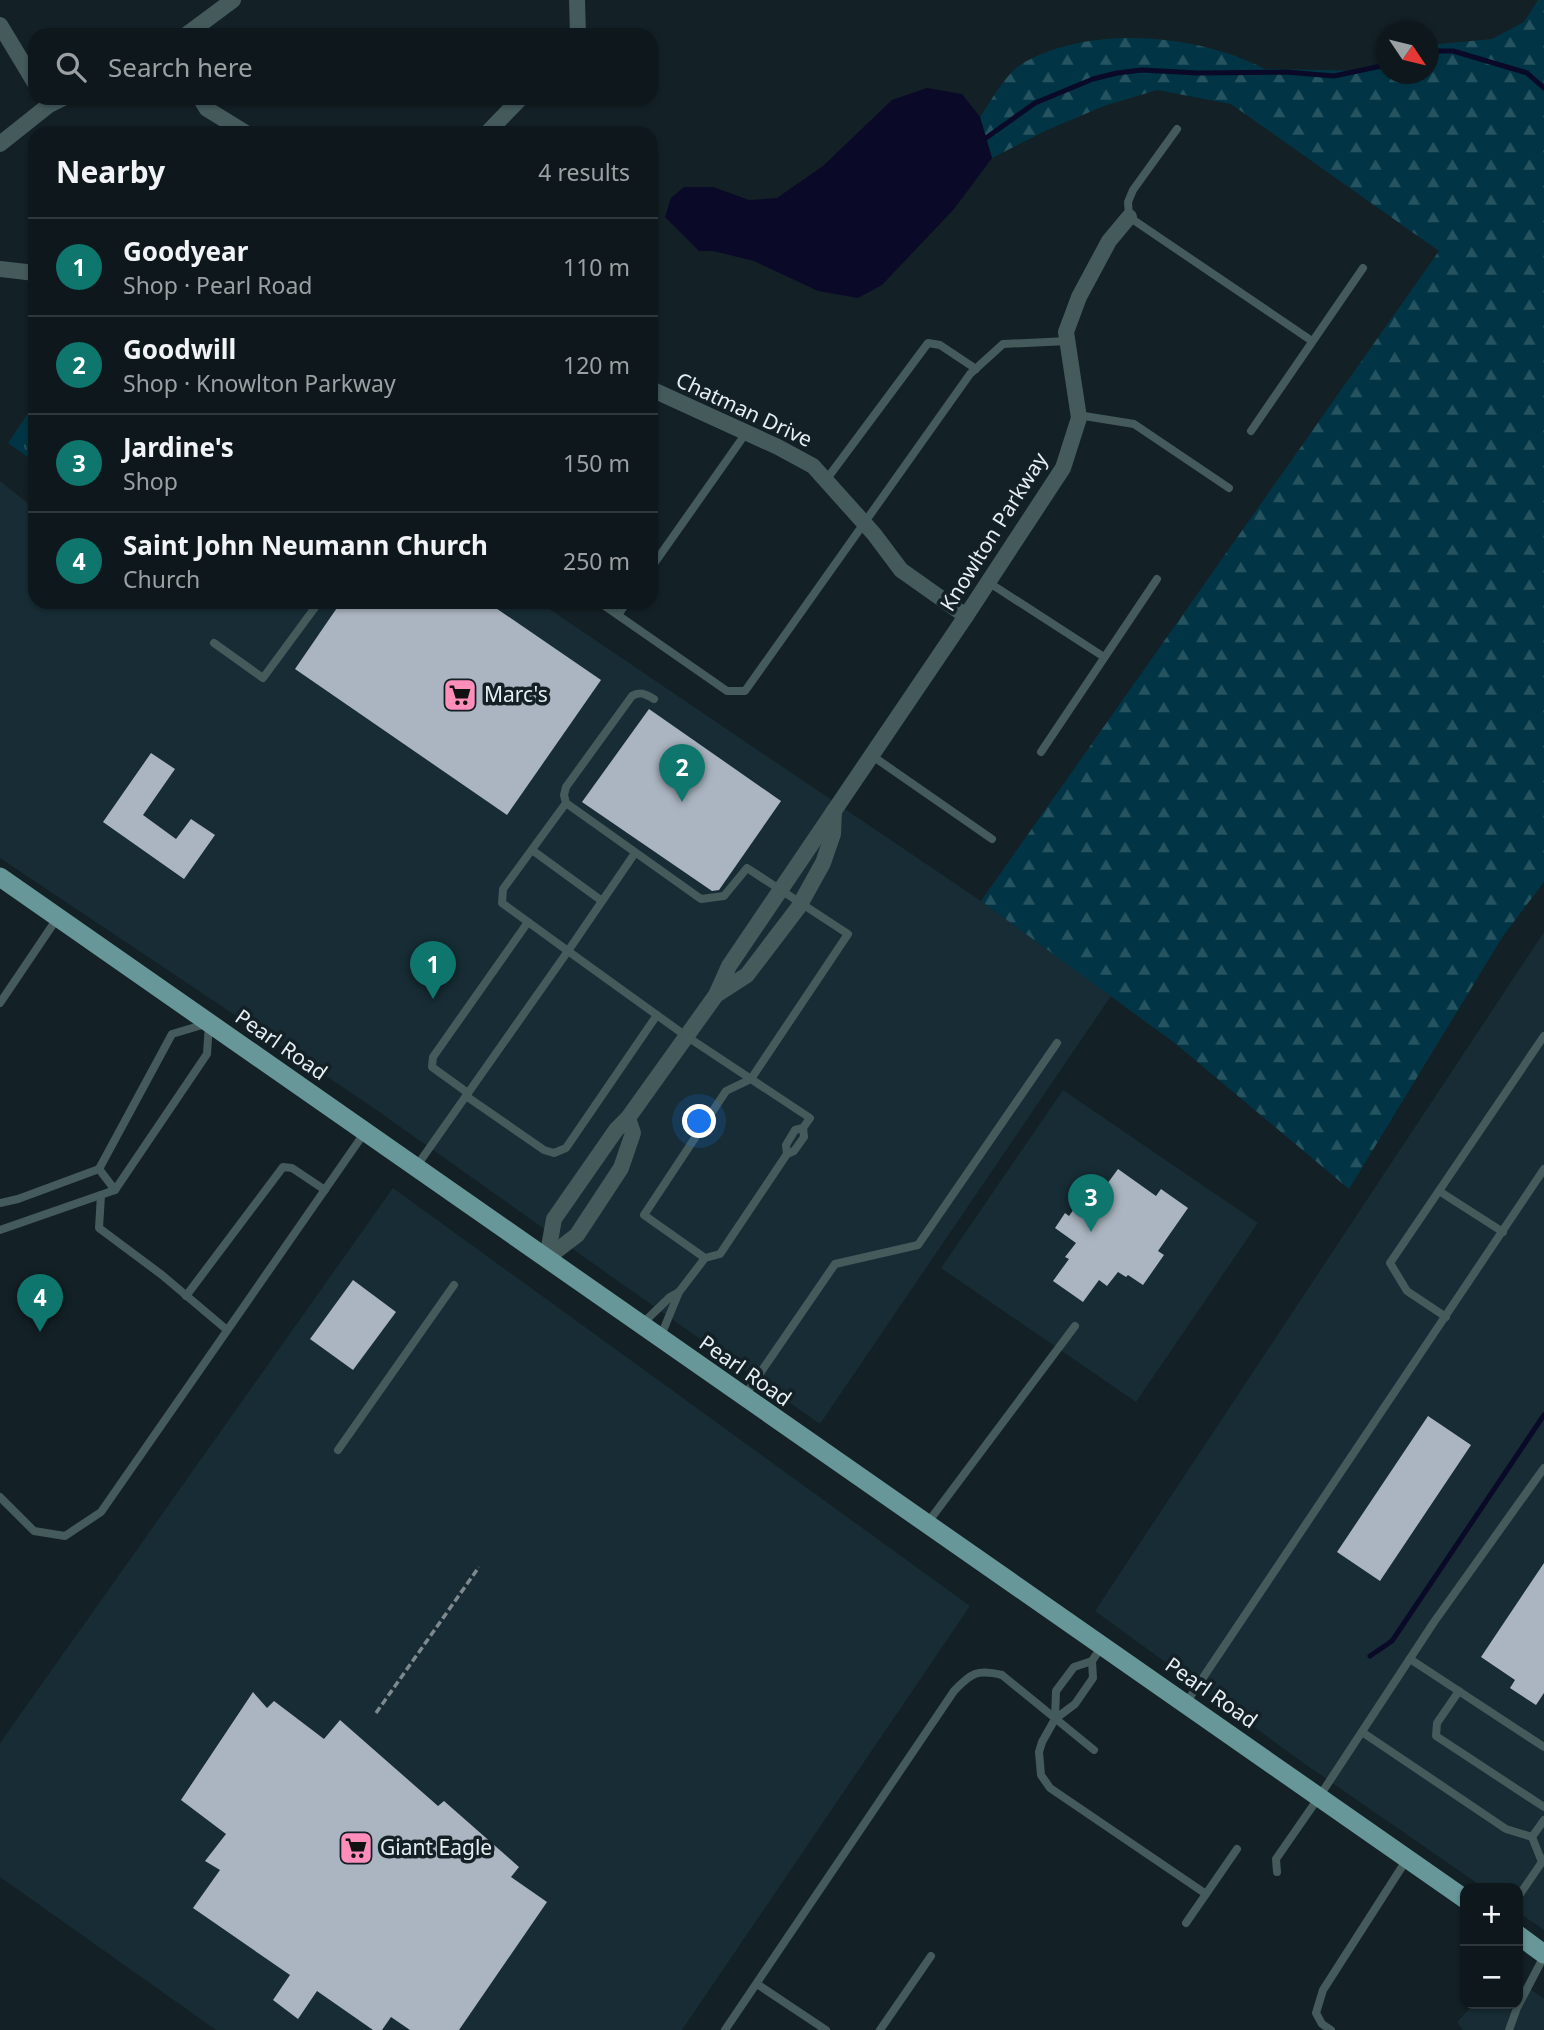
<!DOCTYPE html>
<meta charset="utf-8">
<style>
body{margin:0;font-family:"Noto Sans",sans-serif;background:#172125;color:#f1f3f6}
.controls{position:absolute;right:21px;bottom:21px;display:grid;overflow:hidden;border-radius:14px;box-shadow:0 2px 5px #0004}
.controls button{width:63px;height:63px;display:grid;place-items:center;padding:0;border:0;border-bottom:2px solid #2e373b;background:#0e181c;color:#f1f3f6;font:35px sans-serif}
.compass{position:absolute;left:1376px;top:21px;width:63px;height:63px;border-radius:50%;background:#0e181c;box-shadow:0 2px 5px #0004;rotate:125deg}
.you{position:absolute;left:700px;top:1122px;width:24px;height:24px;margin:-18px;border:5px solid #fff;border-radius:50%;background:#1a73e8;box-shadow:0 0 0 10px #1a73e833}
.badge{display:grid;place-items:center;width:46px;height:46px;border-radius:50%;background:#0f766e;color:#fff;font-size:23px;font-weight:700}
.pin{position:absolute;translate:-50% -58px;filter:drop-shadow(0 2px 4px #0008)}
.pin::after{content:'';position:absolute;top:37px;width:24px;height:21px;background:inherit;clip-path:polygon(0 0,100% 0,50% 100%)}
.list{margin:0;padding:0;list-style:none}
h2{display:flex;justify-content:space-between;align-items:center;height:91px;margin:0;padding:0 28px;font-size:30px}
h2 small{font-size:23px;font-weight:400;color:#9ba0a3}
.list li{display:grid;grid-template-columns:46px 1fr auto;gap:21px;align-items:center;box-sizing:border-box;height:98px;padding:0 28px;border-top:2px solid #2e373b}
.list b{display:block;font-size:26px;white-space:nowrap}
.list p{margin:0;font-size:23px;white-space:nowrap;color:#9ba0a3}
.list em{font-size:23px;font-style:normal;color:#9ba0a3}
.icon{flex:none;width:38px;height:38px;fill:none;stroke:currentColor;stroke-width:2;stroke-linecap:round;stroke-linejoin:round}
.map{position:relative;flex:none;width:1544px;height:2030px;overflow:hidden}
.search{position:absolute;background:#0e181c;box-shadow:0 2px 5px #0004;left:28px;top:28px;width:630px;height:77px;display:flex;align-items:center;gap:18px;box-sizing:border-box;padding:0 24px;border-radius:21px;color:#9ba0a3;font-size:26px}
.panel{position:absolute;background:#0e181c;box-shadow:0 2px 5px #0004;left:28px;top:126px;width:630px;height:483px;border-radius:21px}
.map>svg:first-child{display:block}
.built{fill:#172c34}
.grass{fill:url(#grass-tufts)}
.forest{fill:url(#forest-firs)}
.water{fill:#0a0a28}
.lines{fill:none;stroke-linecap:round;stroke-linejoin:round}
.stream{stroke:#0a0a28;stroke-width:5}
.building{fill:#abb5c1}
.path{stroke:#7e898d;stroke-width:3.5;stroke-dasharray:7 3.5;stroke-linecap:butt}
.service{stroke:#445a5b;stroke-width:8}
.minor{stroke:#445a5b;stroke-width:16}
.primary{stroke:#689799;stroke-width:19}
.labels{text-anchor:middle;stroke-width:7;stroke-linejoin:round;paint-order:stroke}
.street-label{font-size:21px;fill:#e6eef2;stroke:#132025}
.poi-label{font-size:21px;fill:#e6eef2;stroke:#132025;text-anchor:start}
</style>
<div class="map">
<svg width="1544" height="2030" viewBox="0 0 1544 2030">
<defs>
<pattern id="grass-tufts" width="24" height="20" patternUnits="userSpaceOnUse" patternTransform="scale(1.75)"><rect width="24" height="20" fill="#013545"/><path d="M3 7l-1-3M5 7V3M7 7l1-3M15 17l-1-3M17 17v-4M19 17l1-3" fill="none" stroke="#265360"/></pattern>
<pattern id="forest-firs" width="22" height="20" patternUnits="userSpaceOnUse" patternTransform="scale(1.75)"><rect width="22" height="20" fill="#013545"/><path d="M5 1l3.5 6h-7zM16 11l3.5 6h-7z" fill="#265360"/></pattern>
</defs>
<rect width="100%" height="100%" fill="#132025"/>
<g class="built">
<path d="M0 481 35 509V602H539L981 901 1111 996 820 1424 365 1102 0 858Z"/>
<path d="M1544 932V1930L1518 1912V1888H1484L1302 1762 1095 1611Z"/>
<path d="M1063 1090 1258 1223 1136 1402 941 1268Z"/>
<path d="M393 1188 970 1606 682 2030H216L0 1877V1743Z"/>
<path d="M1518 1980 1544 1999V2030H1463L1457 2022 1474 2004H1518Z"/>
</g>
<path class="grass" d="M35 403V462L8 443Z"/>
<path class="forest" d="M1538 0H1544V882L1503 936 1349 1189 1176 1044 981 901 1439 251 1231 104 1157 90 1104 106 1047 130 992 158 980 117C992 100 1005 74 1023 63 1092 24 1198 34 1265 69L1367 71 1386 62V74H1428L1429 45 1492 39 1524 22Z"/>
<path class="water" d="M927 88 962 94 980 117 992 158 954 209 882 285 858 298 818 291 754 261 713 251H699L665 217 671 198 684 187H713L749 200 777 198 823 166 892 100Z"/>
<g class="lines">
<g class="stream">
<path d="M1428 55 1438 51H1453L1527 73 1544 88"/>
<path d="M986 138 1035 103 1093 79 1117 73 1142 70 1198 73 1286 72 1334 76 1386 65"/>
<path d="M1370 1656 1392 1641 1544 1415"/>
</g>
</g>
<g class="building">
<path d="M341 602H487L601 680 507 815 295 669Z"/>
<path d="M649 709 781 801 719 890 712 891 582 802Z"/>
<path d="M151 753 175 769 143 815 176 839 191 819 215 835 184 879 103 822Z"/>
<path d="M1118 1169 1156 1196 1161 1189 1188 1208 1158 1251 1164 1255 1143 1285 1128 1275 1126 1277 1118 1272 1107 1286 1099 1280 1083 1302 1053 1281 1069 1259 1065 1257 1076 1243 1055 1228 1065 1213 1069 1216 1084 1195 1094 1202Z"/>
<path d="M353 1280 396 1312 353 1370 310 1339Z"/>
<path d="M1428 1416 1471 1445 1380 1581 1337 1552Z"/>
<path d="M1544 1563V1693L1536 1705 1510 1688 1515 1680 1481 1657Z"/>
<path d="M253 1692 267 1708 274 1701 324 1739 340 1720 438 1806 444 1801 519 1867 511 1877 547 1902 459 2030H410L391 2017 382 2030H373L317 1991 298 2019 273 2000 290 1975 193 1908 220 1870 205 1861 226 1834 181 1800Z"/>
</g>
<g class="lines">
<path class="path" d="M376 1713 479 1567"/>
<g class="service">
<path d="M1177 129 1133 190 1128 202 1129 217 1312 341"/>
<path d="M1078 415 1134 424 1229 488"/>
<path d="M1251 431 1363 268"/>
<path d="M826 480 928 343 940 345 976 369"/>
<path d="M651 568 746 433"/>
<path d="M988 582 1104 657"/>
<path d="M599 602 727 691H745L970 374 1003 344 1068 341"/>
<path d="M618 615 627 602"/>
<path d="M214 643 263 678 319 602"/>
<path d="M654 699C645 694 640 691 632 696L566 787 564 795 566 803 701 899 724 896 747 868 848 934 751 1079 726 1091 644 1215 705 1258 679 1292 660 1338"/>
<path d="M1041 752 1157 579"/>
<path d="M871 755 992 839"/>
<path d="M566 803 503 889 502 903 568 951 635 853"/>
<path d="M532 850 602 901"/>
<path d="M0 1003 58 917"/>
<path d="M468 1093 432 1067 433 1057 528 922"/>
<path d="M466 1096 544 1150 554 1153 566 1148 657 1015"/>
<path d="M416 1167 568 951 686 1036 810 1118 803 1128 795 1130 786 1145 787 1154"/>
<path d="M99 1169 115 1190"/>
<path d="M1439 1191 1503 1232"/>
<path d="M101 1195 99 1228 162 1275 227 1330"/>
<path d="M0 1203 18 1199 99 1169 172 1034 209 1023 207 1054 115 1190 0 1230"/>
<path d="M705 1258 720 1254 787 1154 794 1151 804 1137 803 1128"/>
<path d="M186 1296 283 1167 292 1168 325 1190"/>
<path d="M1446 1317 1407 1291 1390 1263 1544 1036"/>
<path d="M642 1324 670 1297 679 1292"/>
<path d="M743 1398 835 1264 918 1245 1057 1043"/>
<path d="M338 1450 454 1285"/>
<path d="M0 1497 34 1531 65 1536 101 1512 365 1132"/>
<path d="M926 1525 1075 1326"/>
<path d="M1410 1659 1544 1747"/>
<path d="M1092 1661 1093 1678 1075 1704 1055 1719 1042 1742 1039 1752 1041 1775 1050 1788 1206 1894 1237 1849"/>
<path d="M1459 1691 1437 1723 1436 1736 1544 1807"/>
<path d="M1186 1703 1544 1169"/>
<path d="M1055 1719 1056 1691 1074 1667 1092 1661 1102 1646"/>
<path d="M1362 1732 1506 1829 1532 1837 1544 1820"/>
<path d="M1532 1837 1542 1862"/>
<path d="M1277 1872 1276 1859 1319 1797 1434 1622 1544 1468"/>
<path d="M1518 1897 1544 1859"/>
<path d="M1186 1923 1206 1894"/>
<path d="M757 1984 826 2030"/>
<path d="M725 2030 954 1691C971 1673 977 1669 1002 1675L1094 1750"/>
<path d="M880 2030 931 1956"/>
<path d="M1331 2030 1322 2024 1316 2013 1323 1990 1407 1859"/>
<path d="M1509 2030 1517 2008 1544 1956"/>
</g>
<g class="minor">
<path d="M577 0 578 35"/>
<path d="M0 25 35 83"/>
<path d="M186 35 233 0"/>
<path d="M200 98 207 109 246 133"/>
<path d="M487 133 521 98"/>
<path d="M0 144 49 105 63 98"/>
<path d="M0 269 35 273"/>
<path d="M651 389 778 447 813 466 874 534 901 570 966 616"/>
<path d="M716 995 747 975 798 908 823 863 833 834 834 811"/>
<path d="M547 1258 554 1219 616 1130 628 1118 716 995 729 966 966 616 1063 468 1079 418 1066 332 1079 297 1109 241 1129 217"/>
<path d="M547 1258 577 1235 621 1168 633 1133 628 1118"/>
</g>
<g class="primary">
<path d="M0 877C488 1219 976 1560 1465 1899"/>
<path d="M1518 1935 1544 1954"/>
</g>
</g>
<defs>
<symbol id="supermarket-square" viewBox="-11 -11 22 22"><rect x="-9" y="-9" width="18" height="18" rx="4" fill="#ff8ebb" stroke="#132025"/><path d="M-6-5.5h2.5l.6 2H6L4.5 2H-2.5L-4.4-4H-6ZM-1.5 3.2a1.3 1.3 0 1 0 .1 0ZM3 3.2a1.3 1.3 0 1 0 .1 0Z" fill="#111"/></symbol>
</defs>
<g fill-rule="evenodd">
<use href="#supermarket-square" x="441" y="676" width="38" height="38"/>
<use href="#supermarket-square" x="337" y="1829" width="38" height="38"/>
</g>
<g class="labels">
<g class="street-label">
<text transform="translate(744 410) rotate(25)" y="7">Chatman Drive</text>
<text transform="translate(994 532) rotate(-58)" y="7">Knowlton Parkway</text>
<text transform="translate(281 1045) rotate(35)" y="7">Pearl Road</text>
<text transform="translate(745 1371) rotate(35)" y="7">Pearl Road</text>
<text transform="translate(1211 1693) rotate(35)" y="7">Pearl Road</text>
</g>
<g class="poi-label">
<text x="484" y="702">Marc's</text>
<text x="380" y="1855">Giant Eagle</text>
</g>
</g>
</svg>
<div class="controls">
<button>+</button>
<button>−</button>
</div>
<svg class="compass" viewBox="-18 -18 36 36"><path d="M0-13l5 13h-10z" fill="#e53935"/><path d="M0 13l5-13h-10z" fill="#9ba0a3"/></svg>
<div class="you"></div>
<div class="pin badge" style="left:433px;top:999px">1</div>
<div class="pin badge" style="left:682px;top:802px">2</div>
<div class="pin badge" style="left:1091px;top:1232px">3</div>
<div class="pin badge" style="left:40px;top:1332px">4</div>
<div class="search"><svg class="icon" aria-label="search" viewBox="0 0 24 24"><circle cx="10" cy="10" r="6"/><path d="M15 15l6 6"/></svg>Search here</div>
<section class="panel">
<h2>Nearby<small>4 results</small></h2>
<ul class="list">
<li><span class="badge">1</span><div><b>Goodyear</b><p>Shop · Pearl Road</p></div><em>110 m</em></li>
<li><span class="badge">2</span><div><b>Goodwill</b><p>Shop · Knowlton Parkway</p></div><em>120 m</em></li>
<li><span class="badge">3</span><div><b>Jardine's</b><p>Shop</p></div><em>150 m</em></li>
<li><span class="badge">4</span><div><b>Saint John Neumann Church</b><p>Church</p></div><em>250 m</em></li>
</ul>
</section>
</div>
